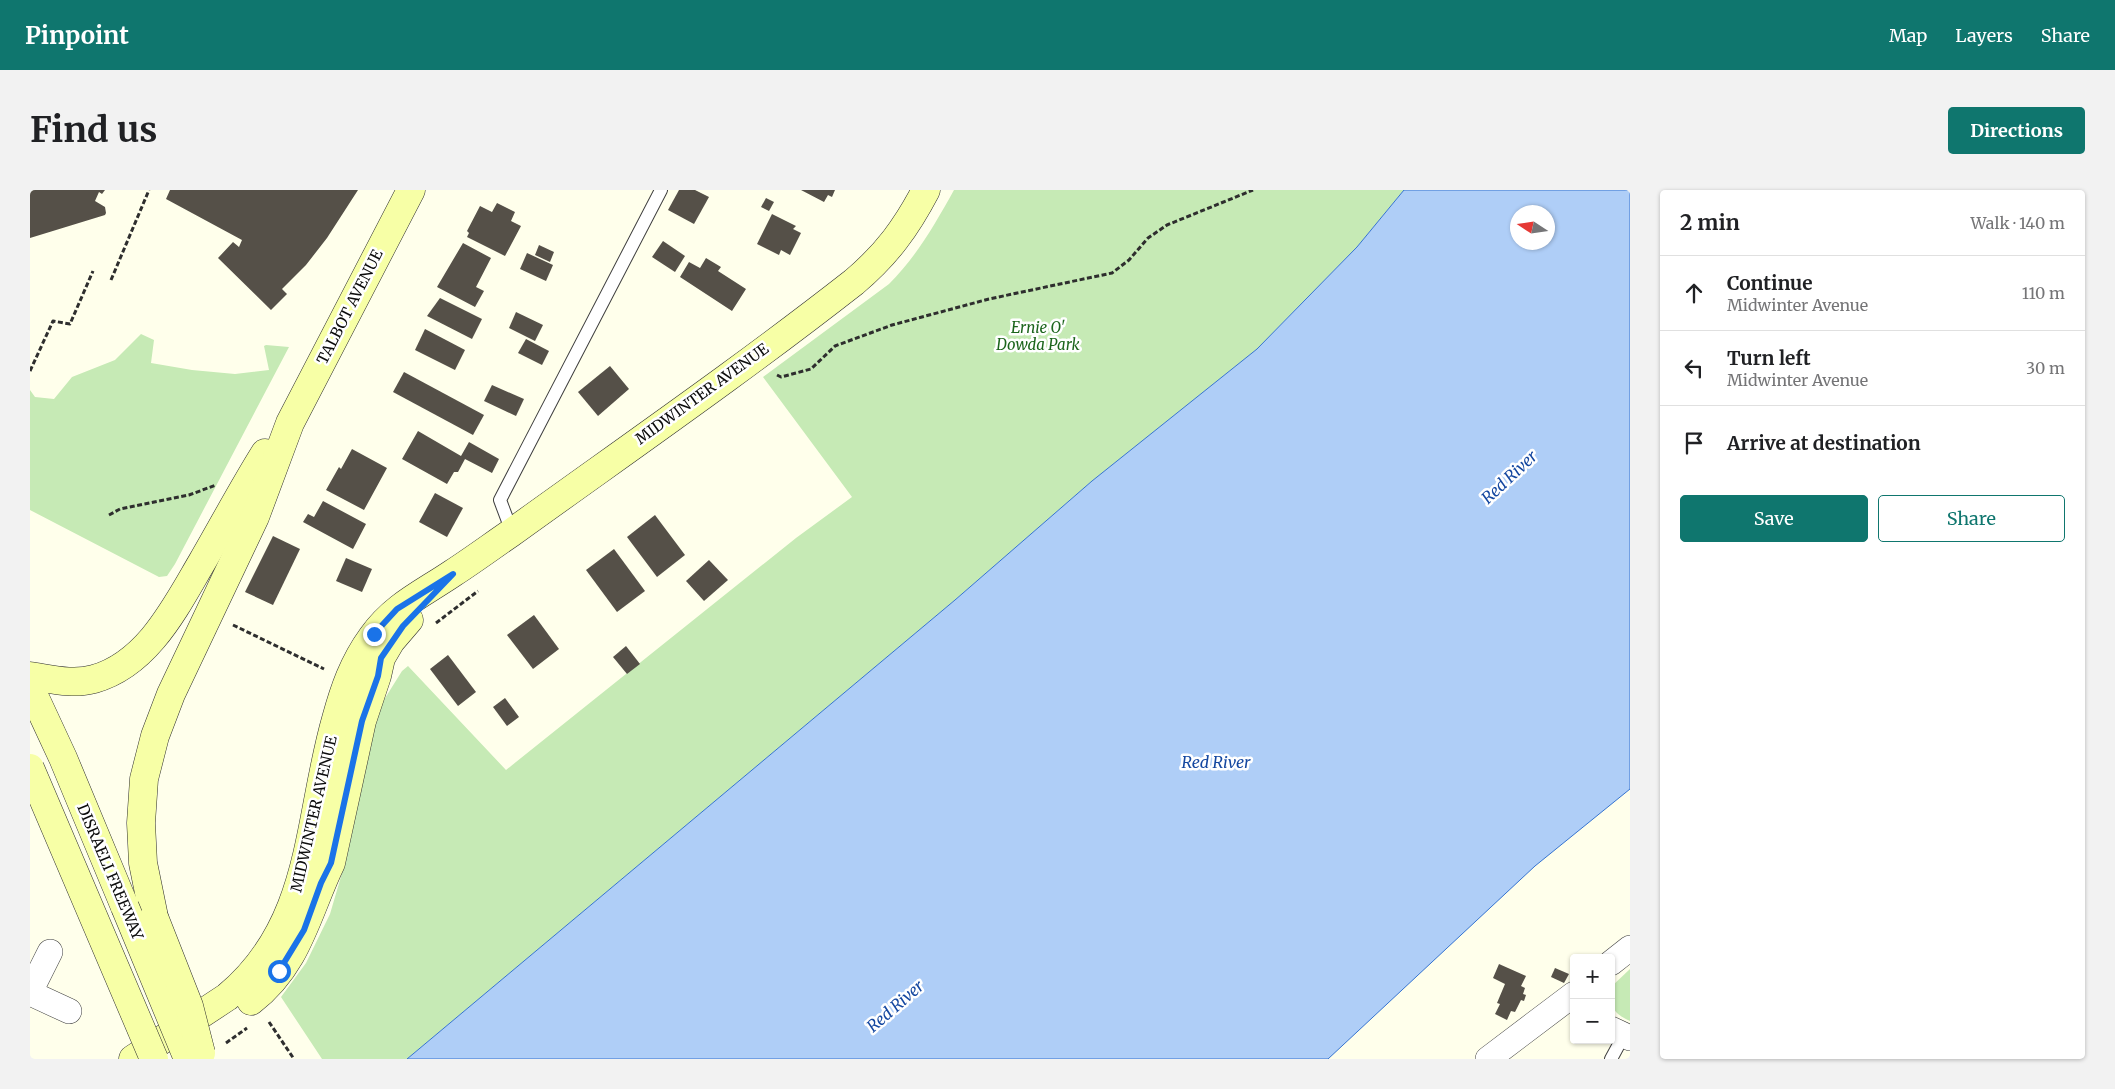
<!DOCTYPE html>
<meta charset="utf-8">
<style>
body{margin:0;font-family:Merriweather,serif;background:#f2f2f2;color:#202124}
.controls{position:absolute;right:15px;bottom:15px;display:grid;overflow:hidden;border-radius:5px;box-shadow:0 1px 4px #0004}
.controls button{width:45px;height:45px;display:grid;place-items:center;padding:0;border:0;border-bottom:1px solid #e0e0e0;background:#fff;color:#202124;font:25px sans-serif}
.compass{position:absolute;left:1480px;top:15px;width:45px;height:45px;border-radius:50%;background:#fff;box-shadow:0 1px 4px #0004;rotate:282deg}
.stop{position:absolute;width:15px;height:15px;margin:-11px;border:4px solid #1a73e8;border-radius:50%;background:#fff}
.stop.end{background:#1a73e8;border-color:#fff;box-shadow:0 1px 5px #0008}
.list{margin:0;padding:0;list-style:none}
h2{display:flex;justify-content:space-between;align-items:center;height:65px;margin:0;padding:0 20px;font-size:21px}
h2 small{font-size:16px;font-weight:400;color:#757577}
.list li{display:grid;grid-template-columns:32px 1fr auto;gap:15px;align-items:center;box-sizing:border-box;height:75px;padding:0 20px;border-top:1px solid #e0e0e0}
.list b{display:block;font-size:19px;white-space:nowrap}
.list p{margin:0;font-size:16px;white-space:nowrap;color:#757577}
.list em{font-size:16px;font-style:normal;color:#757577}
.actions{display:flex;gap:10px;padding:15px 20px}
.actions a{flex:1;padding:11px 0;border:1px solid #0f766e;border-radius:5px;text-align:center;font-size:18px;color:#0f766e}
.actions .main{background:#0f766e;color:#fff}
.icon{flex:none;width:28px;height:28px;fill:none;stroke:currentColor;stroke-width:2;stroke-linecap:round;stroke-linejoin:round}
.map{position:relative;flex:none;width:1600px;height:869px;overflow:hidden;border-radius:5px}
header{display:flex;align-items:center;gap:30px;box-sizing:border-box;height:70px;padding:0 25px;background:#0f766e;color:#fff}
header strong{font-size:24px}
nav{display:flex;gap:28px;margin-inline-start:auto;font-size:18px}
.intro{display:flex;align-items:center;justify-content:space-between;box-sizing:border-box;height:120px;padding:0 30px}
h1{margin:0;font-size:35px}
.button{padding:12px 22px;border-radius:5px;background:#0f766e;color:#fff;font-size:18px;font-weight:700}
main{display:flex;gap:30px;padding:0 30px}
aside{flex:1;background:#fff;border-radius:5px;box-shadow:0 1px 4px #0004}
.map>svg:first-child{display:block}
.green{fill:#c6eab5}
.water{fill:#afcef7;stroke:#3573d0;fill-rule:evenodd}
.building{fill:#555048}
.lines{fill:none;stroke-linecap:round;stroke-linejoin:round}
.service-casing{stroke:#3f3f3f;stroke-width:14}
.minor-casing{stroke:#3f3f3f;stroke-width:26}
.secondary-casing{stroke:#2e2e2e;stroke-width:29}
.path{stroke:#2e2e2e;stroke-width:3;stroke-dasharray:5 2.5;stroke-linecap:butt}
.service{stroke:#fff;stroke-width:12}
.minor{stroke:#fff;stroke-width:25}
.secondary{stroke:#f7ffa6;stroke-width:28}
.secondary-bridge-casing{stroke:#2e2e2e;stroke-width:29;stroke-linecap:butt}
.secondary-bridge{stroke:#f7ffa6;stroke-width:28}
.route{stroke:#1a73e8;stroke-width:6}
.labels{text-anchor:middle;stroke-width:5;stroke-linejoin:round;paint-order:stroke}
.street-label{font-size:15px;fill:#0c0c0c;stroke:#fff}
.park-label{font-size:15px;font-style:italic;fill:#1c651c;stroke:#fff}
.water-label{font-size:16px;font-style:italic;fill:#1447a0;stroke:#fff}
</style>
<header>
<strong>Pinpoint</strong>
<nav><a>Map</a><a>Layers</a><a>Share</a></nav>
</header>
<div class="intro"><h1>Find us</h1><a class="button">Directions</a></div>
<main>
<div class="map">
<svg width="1600" height="869" viewBox="0 0 1600 869">
<rect width="100%" height="100%" fill="#ffffeb"/>
<g class="green">
<path d="M924 0H1374L1327 57 1227 159 1062 291 925 410 377 869H292L251 807 276 773 300 724 317 666 347 521 372 481 378 476 476 580 766 348 822 307 733 187 859 94C887 66 905 34 924 0Z"/>
<path d="M111 144 124 150 121 173 162 180 205 184 239 180 234 156 236 155 259 157 145 374 137 386 129 387 0 320V200L5 207 24 209 42 187 85 170Z"/>
<path d="M1600 779V831C1581 822 1581 817 1581 797Z"/>
</g>
<path class="water" d="M1374 0H1600V599L1505 676 1298 869H377L925 410 1062 291 1227 159 1327 57ZM1488 22H1518V52H1488Z"/>
<g class="building">
<path d="M0 0H75L72 4 69 2 65 11 75 17 76 23 75 25 0 48Z"/>
<path d="M140 0H328L297 48 276 75 252 99 257 104 241 120 188 68 203 52 209 57 212 50 136 9Z"/>
<path d="M649 0H665L679 7 664 34 638 20Z"/>
<path d="M771 0H805L802 7 798 5 794 12Z"/>
<path d="M736 8 744 12 739 21 731 17Z"/>
<path d="M467 13 485 22 481 31 491 36 475 66 437 47 439 43 437 41 450 16 462 22Z"/>
<path d="M742 24 766 36 763 39 771 43 760 65 751 60 749 65 727 54Z"/>
<path d="M633 51 655 66 645 82 622 67Z"/>
<path d="M433 53 461 68 446 97 454 101 445 117 407 97Z"/>
<path d="M509 55 524 62 520 72 505 65Z"/>
<path d="M497 63 523 75 516 91 490 79Z"/>
<path d="M676 68 691 77 688 81 716 99 702 121 650 87 659 72 670 78Z"/>
<path d="M410 108 452 129 442 149 397 126Z"/>
<path d="M486 122 513 135 505 151 479 138Z"/>
<path d="M395 139 435 160 425 180 385 160Z"/>
<path d="M496 149 519 161 512 175 488 163Z"/>
<path d="M580 176 599 199 568 226 548 202Z"/>
<path d="M374 182 454 225 443 245 363 202Z"/>
<path d="M462 195 494 209 486 226 454 211Z"/>
<path d="M388 241 431 266 439 252 469 269 462 283 435 269 428 282H424L417 294 372 269Z"/>
<path d="M322 259 357 278 334 320 296 300 309 277 311 279Z"/>
<path d="M405 303 433 318 417 347 389 332Z"/>
<path d="M293 311 336 334 323 359 273 332 278 324 284 327Z"/>
<path d="M625 325 655 365 627 387 597 347Z"/>
<path d="M243 346 270 359 243 415 215 402Z"/>
<path d="M584 359 615 401 587 422 556 380Z"/>
<path d="M316 368 342 379 332 402 306 391Z"/>
<path d="M679 370 698 390 674 411 656 391Z"/>
<path d="M504 425 529 459 503 479 477 445Z"/>
<path d="M596 456 610 474 597 484 583 467Z"/>
<path d="M418 465 446 502 428 516 400 479Z"/>
<path d="M475 508 489 527 477 536 463 517Z"/>
<path d="M1469 774 1496 786 1491 796 1495 798 1493 804 1496 805 1494 811 1491 810 1485 822 1481 821 1477 830 1465 824 1470 814 1467 813 1475 794 1463 788Z"/>
<path d="M1525 778 1539 784 1534 793 1521 787Z"/>
</g>
<g class="lines">
<defs>
<g id="service">
<path d="M482 342 470 310 631 0"/>
<path d="M1581 869 1594 845"/>
</g>
<g id="minor">
<path d="M1581 773 1600 758"/>
<path d="M0 802 20 762"/>
<path d="M0 803 39 821"/>
<path d="M1581 839 1600 848"/>
<path d="M1458 869 1544 804"/>
</g>
<g id="secondary">
<path d="M0 486C21 489 43 495 64 489 118 474 146 416 172 372 193 336 213 298 235 263"/>
<path d="M0 497 33 568 95 717"/>
<path d="M124 727 113 673 111 633 114 589 125 546 141 504 225 327 260 233 381 0"/>
<path d="M221 811C268 775 277 723 301 673L332 531 347 486 351 468 361 451 379 430"/>
<path d="M103 869 197 807C285 734 277 630 306 529 314 500 323 473 342 447 364 416 392 404 423 383 443 370 462 356 481 343 596 260 713 179 824 92 857 64 876 38 896 0"/>
</g>
</defs>
<use href="#service" class="service-casing"/>
<use href="#minor" class="minor-casing"/>
<use href="#secondary" class="secondary-casing"/>
<g class="path">
<path d="M81 90 119 0"/>
<path d="M0 181 23 131 40 134 63 81"/>
<path d="M747 185 751 187 781 179 805 156 862 135 959 109 1082 83 1099 70 1118 48 1137 35 1223 0"/>
<path d="M79 325 90 319 159 305 186 295"/>
<path d="M406 433 448 401"/>
<path d="M203 435 294 479"/>
<path d="M239 832 264 869"/>
<path d="M196 853 217 838"/>
</g>
<use href="#service" class="service"/>
<use href="#minor" class="minor"/>
<use href="#secondary" class="secondary"/>
<defs>
<g id="secondary-bridge">
<path d="M0 578 124 869"/>
<path d="M95 717 158 869"/>
<path d="M124 727 159 816 171 863"/>
</g>
</defs>
<use href="#secondary-bridge" class="secondary-bridge-casing"/>
<use href="#secondary-bridge" class="secondary-bridge"/>
</g>
<g class="lines">
<path class="route" d="M249 781 274 740 291 693 301 673 332 531 348 486 351 468 373 436 423 384 367 419 344 444"/>
</g>
<g class="labels">
<g class="street-label">
<text transform="translate(320 117) rotate(-63)" y="5">TALBOT AVENUE</text>
<text transform="translate(672 204) rotate(-36)" y="5">MIDWINTER AVENUE</text>
<text transform="translate(284 624) rotate(-77)" y="5">MIDWINTER AVENUE</text>
<text transform="translate(80 682) rotate(67)" y="5">DISRAELI FREEWAY</text>
</g>
<g class="park-label">
<text x="1008" y="143">Ernie O'<tspan x="1008" dy="17">Dowda Park</tspan></text>
</g>
<g class="water-label">
<text transform="translate(1479 287) rotate(-43)" y="6">Red River</text>
<text x="1186" y="578">Red River</text>
<text transform="translate(865 816) rotate(-41)" y="6">Red River</text>
</g>
</g>
</svg>
<div class="controls">
<button>+</button>
<button>−</button>
</div>
<svg class="compass" viewBox="-18 -18 36 36"><path d="M0-13l5 13h-10z" fill="#e53935"/><path d="M0 13l5-13h-10z" fill="#757577"/></svg>
<div class="stop" style="left:249px;top:781px"></div>
<div class="stop end" style="left:344px;top:444px"></div>
</div>
<aside>
<h2>2 min<small>Walk · 140 m</small></h2>
<ul class="list">
<li><svg class="icon" aria-label="ahead" viewBox="0 0 24 24"><path d="M12 20V5M6 11l6-6 6 6"/></svg><div><b>Continue</b><p>Midwinter Avenue</p></div><em>110 m</em></li>
<li><svg class="icon" aria-label="left" viewBox="0 0 24 24"><path d="M17 20v-9H6M10 6l-5 5 5 5"/></svg><div><b>Turn left</b><p>Midwinter Avenue</p></div><em>30 m</em></li>
<li><svg class="icon" aria-label="arrive" viewBox="0 0 24 24"><path d="M6 21V4h12l-3 4 3 4H6"/></svg><div><b>Arrive at destination</b></div></li>
</ul>
<div class="actions"><a class="main">Save</a><a>Share</a></div>
</aside>
</main>
